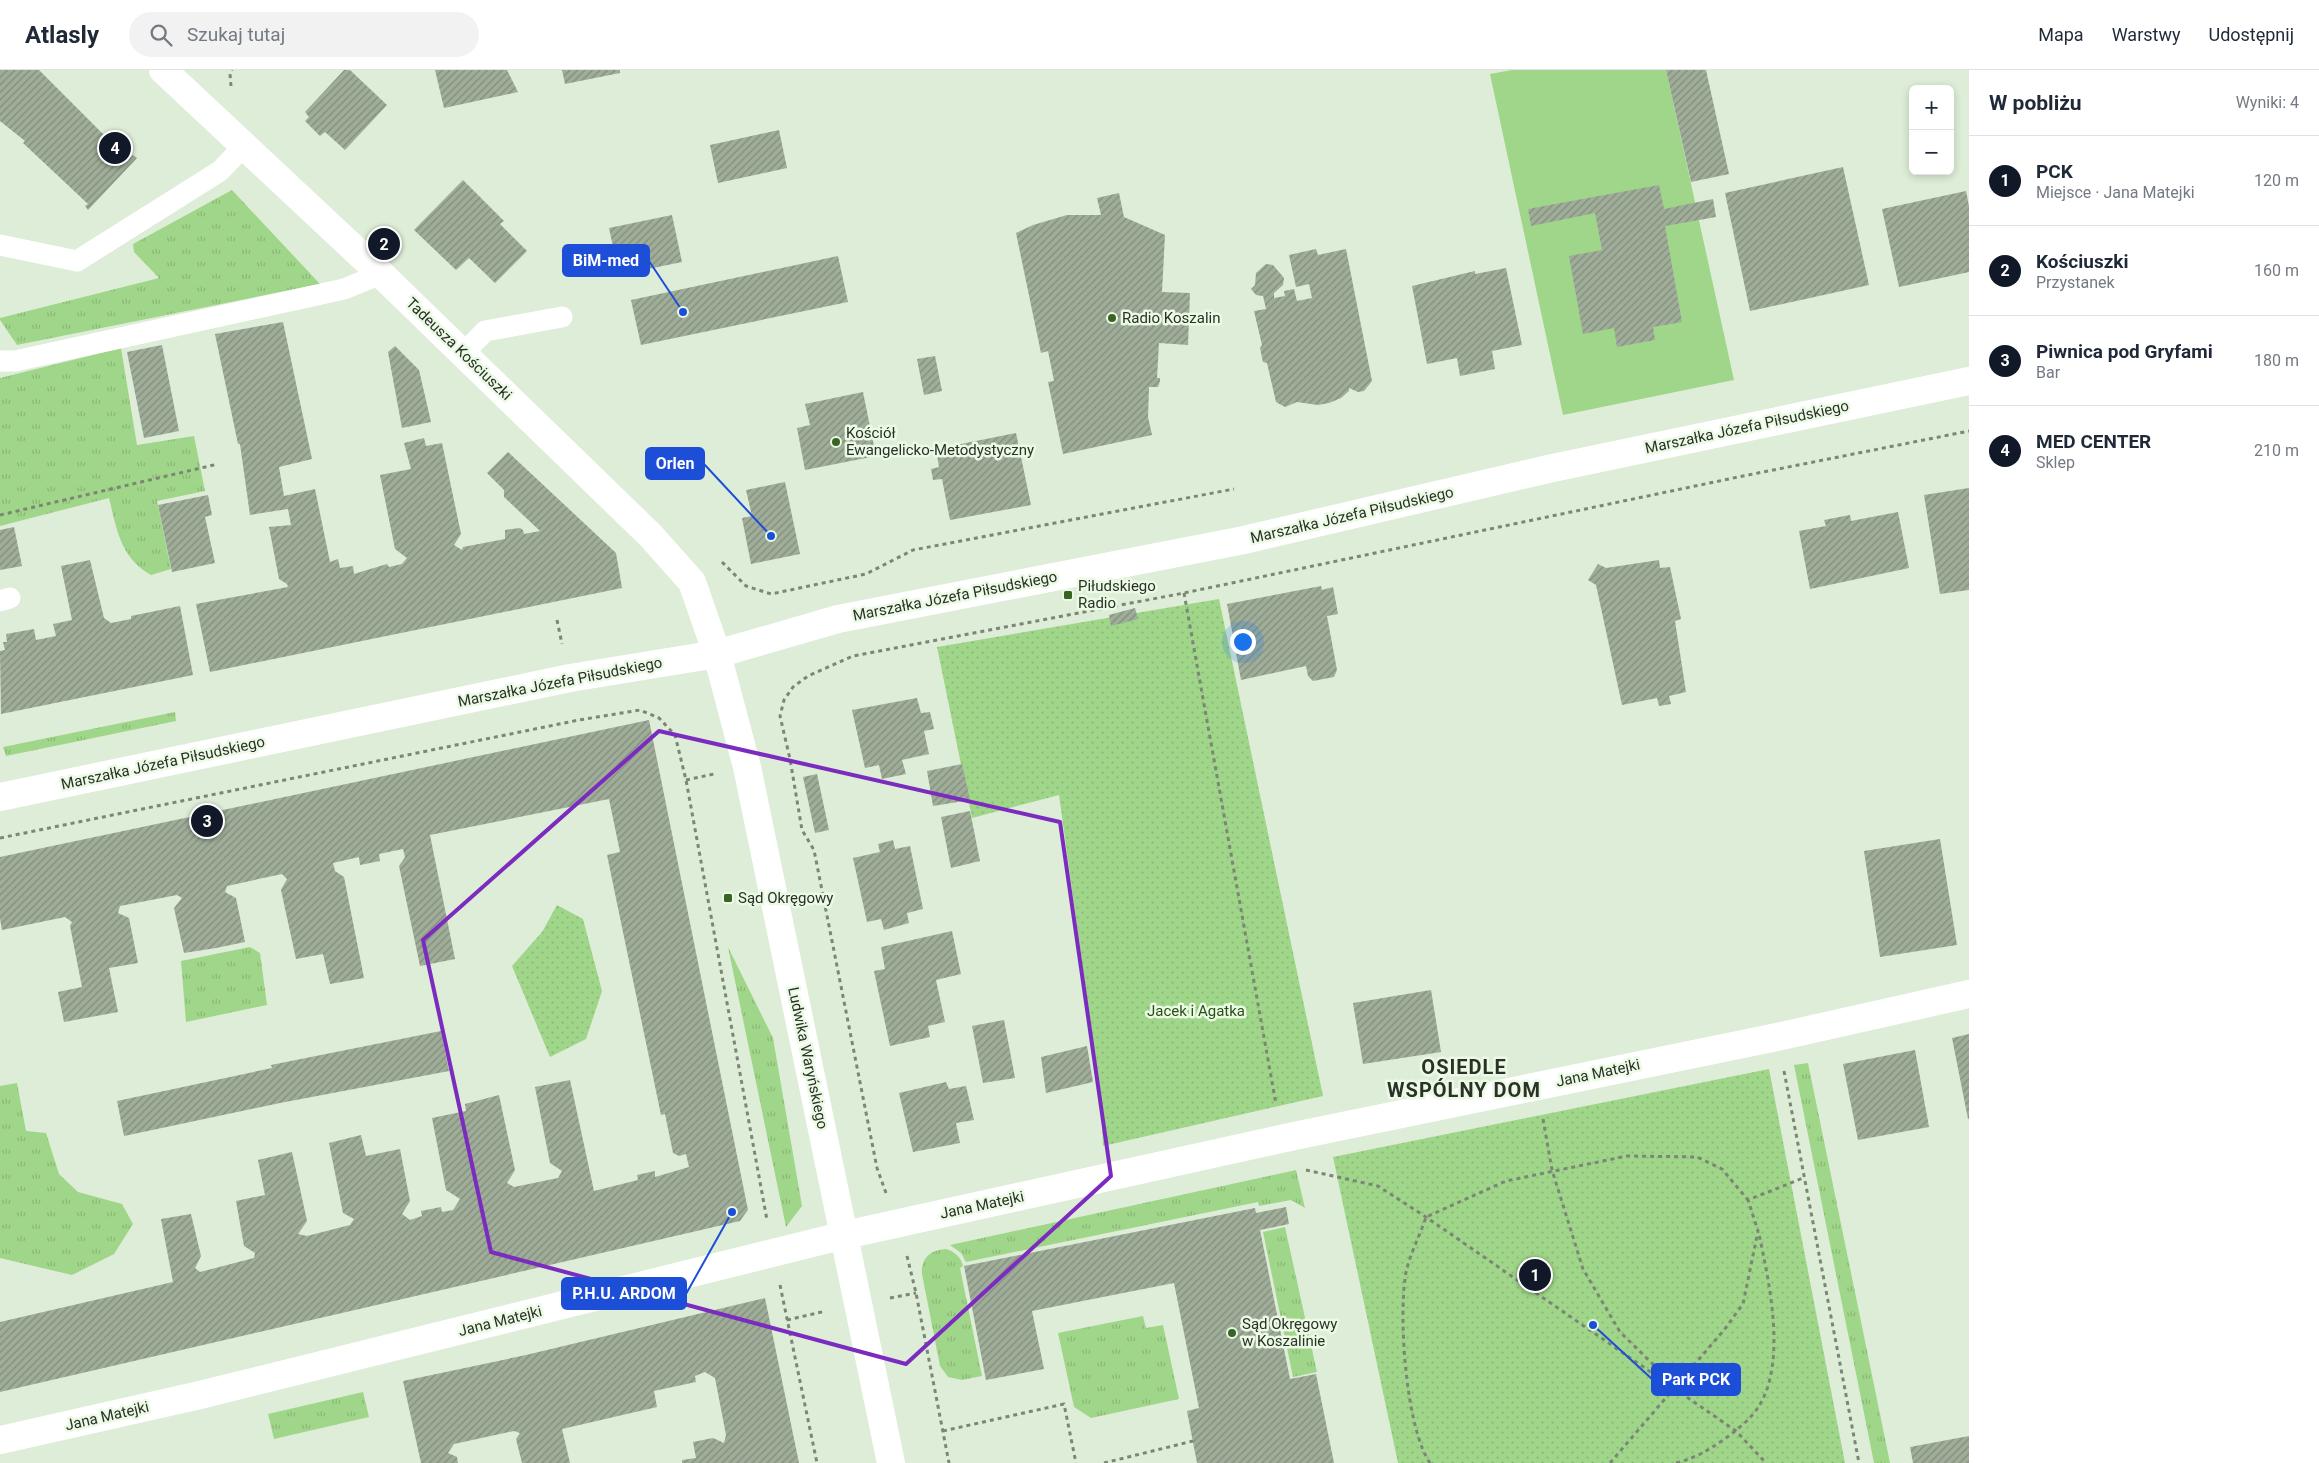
<!DOCTYPE html>
<html lang="pl">
<meta charset="utf-8">
<style>
body{margin:0;font-family:Roboto,sans-serif;background:#f2f2f3;color:#1f2937}
.controls{position:absolute;right:15px;top:15px;display:grid;overflow:hidden;border-radius:8px;box-shadow:0 2px 8px #0003}
.controls button{width:45px;height:45px;display:grid;place-items:center;padding:0;border:0;border-bottom:1px solid #e0e1e3;background:#fff;color:#1f2937;font:25px sans-serif}
.you{position:absolute;left:1242px;top:571px;width:18px;height:18px;margin:-12px;border:4px solid #fff;border-radius:50%;background:#1a73e8;box-shadow:0 0 0 8px #1a73e833}
.badge{display:grid;place-items:center;width:32px;height:32px;border-radius:50%;background:#111827;color:#fff;font-size:16px;font-weight:700}
.pin{position:absolute;translate:-50% -50%;border:2px solid #fff;box-shadow:0 1px 5px #0006}
.list{margin:0;padding:0;list-style:none}
h2{display:flex;justify-content:space-between;align-items:center;height:65px;margin:0;padding:0 20px;font-size:21px}
h2 small{font-size:16px;font-weight:400;color:#747a83}
.list li{display:grid;grid-template-columns:32px 1fr auto;gap:15px;align-items:center;box-sizing:border-box;height:90px;padding:0 20px;border-top:1px solid #e0e1e3}
.list b{display:block;font-size:19px;white-space:nowrap}
.list p{margin:0;font-size:16px;white-space:nowrap;color:#747a83}
.list em{font-size:16px;font-style:normal;color:#747a83}
.icon{flex:none;width:28px;height:28px;fill:none;stroke:currentColor;stroke-width:2;stroke-linecap:round;stroke-linejoin:round}
.map{position:relative;flex:none;width:1969px;height:1393px;overflow:hidden}
header{display:flex;align-items:center;gap:30px;box-sizing:border-box;height:70px;padding:0 25px;background:#fff;border-bottom:1px solid #e0e1e3}
header strong{font-size:24px}
nav{display:flex;gap:28px;margin-inline-start:auto;font-size:18px}
.search{width:350px;height:45px;background:#f2f2f3;display:flex;align-items:center;gap:12px;box-sizing:border-box;padding:0 18px;border-radius:28px;color:#747a83;font-size:19px}
main{display:flex}
aside{flex:1;background:#fff}
.map>svg:first-child{display:block}
.grass{fill:url(#grass-tufts)}
.park{fill:url(#park-dots)}
.garden{fill:#a0d689}
.building{fill:url(#building-hatch)}
.lines{fill:none;stroke-linecap:round;stroke-linejoin:round}
.path{stroke:#7c8677;stroke-width:3;stroke-dasharray:4 4;stroke-linecap:butt}
.lane{stroke:#fff;stroke-width:21}
.street{stroke:#fff;stroke-width:28}
.secondary{stroke:#fff;stroke-width:28}
.marked{fill:none;stroke:#7b2cbf;stroke-width:4;stroke-linejoin:round}
.poi-dot{fill:#396523;stroke:#ebfae4;stroke-width:2}
.labels{text-anchor:middle;stroke-width:5;stroke-linejoin:round;paint-order:stroke}
.poi-label{font-size:15px;fill:#2b3129;stroke:#ebfae4;text-anchor:start}
.street-label{font-size:15px;fill:#2b3129;stroke:#ebfae4}
.park-label{font-size:15px;fill:#2b4f19;stroke:#ebfae4}
.district-label{font-size:20px;font-weight:bold;letter-spacing:1px;fill:#2b3129;stroke:#ebfae4}
.leader{fill:none;stroke:#1d4ed8;stroke-width:2}
.callout-dot{fill:#1d4ed8;stroke:#ebfae4;stroke-width:2}
.callout{fill:#1d4ed8;stroke:#1d4ed8;stroke-width:2}
.callout-label{font-size:16px;text-anchor:middle;font-weight:bold;fill:#fff}
</style>
<header>
<strong>Atlasly</strong>
<div class="search"><svg class="icon" aria-label="search" viewBox="0 0 24 24"><circle cx="10" cy="10" r="6"/><path d="M15 15l6 6"/></svg>Szukaj tutaj</div>
<nav><a>Mapa</a><a>Warstwy</a><a>Udostępnij</a></nav>
</header>
<main>
<div class="map">
<svg width="1969" height="1393" viewBox="0 0 1969 1393">
<defs>
<pattern id="grass-tufts" width="24" height="20" patternUnits="userSpaceOnUse" patternTransform="scale(1.25)"><rect width="24" height="20" fill="#a0d689"/><path d="M3 7l-1-3M5 7V3M7 7l1-3M15 17l-1-3M17 17v-4M19 17l1-3" fill="none" stroke="#8ab876"/></pattern>
<pattern id="park-dots" width="8" height="8" patternUnits="userSpaceOnUse" patternTransform="scale(1.25)"><rect width="8" height="8" fill="#a0d689"/><path d="M2 2h.1M6 6h.1" fill="none" stroke="#8ab876" stroke-width="1.8" stroke-linecap="round"/></pattern>
<pattern id="building-hatch" width="6" height="6" patternUnits="userSpaceOnUse" patternTransform="scale(1.25)"><rect width="6" height="6" fill="#9fad99"/><path d="M-1 1l2-2M0 6l6-6M5 7l2-2" fill="none" stroke="#828d7d"/></pattern>
</defs>
<rect width="100%" height="100%" fill="#deedd7"/>
<g class="grass">
<path d="M232 120 320 214 17 275 0 250V248L159 208 134 182 133 174Z"/>
<path d="M121 278 137 375 194 366 205 421 157 431 171 499 151 505C120 487 117 460 109 428L0 456V308Z"/>
<path d="M175 642 176 651 6 686 3 677Z"/>
<path d="M250 877 260 883 267 935 186 952 181 891Z"/>
<path d="M728 877 773 968 802 1136 786 1157Z"/>
<path d="M1808 993 1890 1393H1874L1794 995Z"/>
<path d="M17 1013 26 1061 46 1063 59 1104 78 1122 122 1134 133 1154 114 1184 72 1205 0 1188V1016Z"/>
<path d="M1296 1100 1305 1138 1291 1130 1259 1136 1258 1132 966 1192 961 1183 950 1175Z"/>
<path d="M1285 1157 1317 1302 1293 1307 1263 1162Z"/>
<path d="M946 1179C954 1181 961 1187 963 1196L960 1198 982 1306 962 1310 948 1307 940 1296 922 1204C921 1188 930 1180 946 1179Z"/>
<path d="M1143 1246 1146 1258 1163 1255 1179 1329 1091 1348 1074 1337 1058 1263Z"/>
<path d="M363 1322 369 1347 274 1369 268 1344Z"/>
</g>
<g class="park">
<path d="M1219 529 1323 1026 1103 1076 1101 1030 1059 725 972 748 937 577Z"/>
<path d="M557 835 583 849 602 921 586 969 550 987 512 896 542 862Z"/>
<path d="M1769 999 1845 1393H1398L1333 1087Z"/>
</g>
<path class="garden" d="M1512 0H1666L1734 310 1563 345 1490 4Z"/>
<g class="building">
<path d="M0 0H39L108 69 110 68 131 87 133 85 137 88 88 140 85 136 88 134 23 73 25 71 0 51Z"/>
<path d="M344 0H350L387 35 345 80 325 62 320 66 305 51 309 47 305 42Z"/>
<path d="M435 0H507L518 22 444 38Z"/>
<path d="M562 0H620V3L565 14Z"/>
<path d="M1666 0H1706L1729 104 1691 112Z"/>
<path d="M779 60 787 98 718 113 710 75Z"/>
<path d="M1843 97 1869 215 1750 241 1725 123Z"/>
<path d="M463 110 504 151 500 154 527 181 495 213 469 188 456 200 414 160Z"/>
<path d="M1659 115 1664 139 1713 129 1716 147 1665 156 1682 252 1653 257 1655 270 1617 277 1614 258 1583 264 1569 186 1602 180 1595 143 1531 156 1528 139Z"/>
<path d="M1966 121 1969 136V202L1899 217 1882 139Z"/>
<path d="M1119 123 1124 147 1165 165 1162 222 1190 223 1188 275 1159 273 1157 308H1160V311L1158 317H1149L1148 347 1152 365 1063 384 1048 312 1054 311 1048 281 1041 283 1016 163 1033 155 1067 145H1101L1097 128Z"/>
<path d="M672 145 682 192 619 205 609 158Z"/>
<path d="M1316 179 1318 185 1346 179 1372 311 1364 321 1358 322 1349 318V321L1341 328 1329 333 1318 335 1297 332 1285 337 1276 332 1267 293 1263 292 1260 278 1262 275 1254 241 1266 239 1263 226 1256 225 1251 219 1255 215 1256 203 1266 194 1273 195 1284 208 1283 215 1274 223V228L1285 226 1284 221 1294 219 1297 231 1312 228 1309 214 1296 217 1289 185Z"/>
<path d="M838 186 848 232 641 275 631 230Z"/>
<path d="M1506 198 1522 275 1492 281 1495 299 1460 306 1457 288 1427 294 1412 216 1475 201V204Z"/>
<path d="M283 252 312 389 279 397 284 426 315 419 330 492 338 489 340 498 353 496 354 504 387 494 389 497 402 494 407 488 395 479 380 405 411 399 404 373 424 368 426 376 442 373 461 464 454 475 462 480 463 477 505 469V460L520 458 523 460 524 464 540 461 504 427V420L487 403 508 382 616 483 622 518 210 602 196 534 288 517 287 514 279 509 269 457 291 455 288 439 250 445 240 374H238L215 264Z"/>
<path d="M162 275 179 361 144 368 127 282Z"/>
<path d="M395 276 419 300 431 352 402 358 388 282Z"/>
<path d="M935 286 942 321 924 325 917 289Z"/>
<path d="M863 322 876 386 805 400 797 358 810 355 805 334Z"/>
<path d="M1016 363 1031 435 950 450 942 409 933 410 931 399 939 397 936 379Z"/>
<path d="M785 412 800 484 751 494 742 448 752 446 746 420Z"/>
<path d="M1969 418V520L1940 524 1924 425Z"/>
<path d="M208 425 212 445 205 447 215 493 172 502 158 435Z"/>
<path d="M1898 442 1909 498 1810 519 1799 461 1826 456 1824 450 1850 445 1851 451Z"/>
<path d="M14 457 22 496 0 500V460Z"/>
<path d="M90 490 104 548 111 553 131 549V546L180 536 193 605 1 644 0 581 5 580 3 572H7L6 564 34 559 36 570 56 566 53 554 72 550 61 496Z"/>
<path d="M1659 490 1660 498 1670 497 1681 549 1675 551 1686 622 1669 626 1671 634 1659 636 1657 628 1622 635 1596 515 1588 510 1598 494 1606 498Z"/>
<path d="M1321 516 1322 520 1333 517 1338 544 1327 546 1337 600 1334 607 1313 611 1308 606 1306 596 1241 610 1227 534Z"/>
<path d="M1135 538 1138 549 1111 556 1109 545Z"/>
<path d="M917 628 921 643 930 642 934 659 924 661 929 684 902 690 906 704 882 709 879 695 865 698 852 640Z"/>
<path d="M649 650 748 1140 740 1151 0 1322V1252L173 1212 161 1149 191 1144 201 1186 195 1198 200 1202 254 1188 255 1183 244 1176 236 1131 265 1125 258 1090 292 1082 307 1151 298 1164 307 1166 350 1155 354 1149 343 1143 329 1073 361 1065 366 1086 400 1079 410 1131 402 1144 410 1150 422 1146 421 1141 441 1137 442 1142 453 1140 460 1129 446 1120 432 1048 466 1041 465 1034 499 1025 515 1100 507 1113 514 1117 558 1108 562 1101 550 1093 535 1017 570 1010 594 1121 638 1110 637 1105 655 1101V1107L689 1097 686 1084 679 1086 673 1083 665 1044 661 1045 607 785 620 782 609 729 430 765 455 889 420 896 399 796 405 787 403 779 379 784 380 791 360 795 359 787 333 793 335 801 344 807 364 908 330 914 323 884 296 889 281 820 287 809 282 804 227 816 225 822 236 828 245 872 216 878 184 883 174 838 182 828 177 825 120 836 118 843 129 848 138 893 109 898 118 942 64 952 58 922 82 917 70 856 72 852 65 847 2 860 0 849V787Z"/>
<path d="M962 694 970 730 933 736 927 701Z"/>
<path d="M817 704 829 760 815 763 803 707Z"/>
<path d="M970 741 980 791 951 798 941 747Z"/>
<path d="M1940 769 1957 875 1880 887 1864 781Z"/>
<path d="M893 770 895 779 910 776 923 839 907 843 909 853 884 860 881 849 867 852 853 788 880 782 878 774Z"/>
<path d="M952 861 961 904 936 910 945 952 928 956 930 967 890 976 874 901 885 899 881 877Z"/>
<path d="M1431 920 1441 982 1363 994 1353 933Z"/>
<path d="M1004 950 1015 1008 983 1013 972 956Z"/>
<path d="M441 961 449 1001 280 1033 124 1066 117 1031 272 998 271 995Z"/>
<path d="M1969 964V1049H1968L1952 968Z"/>
<path d="M1087 976 1093 1012 1046 1023 1041 987Z"/>
<path d="M1915 980 1929 1057 1858 1070 1843 994Z"/>
<path d="M946 1012 949 1019 966 1016 974 1050 956 1053 960 1073 913 1082 899 1023Z"/>
<path d="M1286 1137 1289 1154 1260 1160 1290 1309 1316 1304 1334 1393H1197L1187 1341 1199 1338 1174 1213 1032 1241 1044 1299 986 1310 964 1196 1255 1138 1256 1143Z"/>
<path d="M765 1228 799 1393H682V1390L696 1388 693 1372 713 1368 724 1373 726 1365 715 1308 705 1302 695 1306 696 1312 654 1321 657 1337 562 1359 570 1393H522L516 1369 520 1363 514 1361 454 1374 448 1383 457 1387 458 1393H421L403 1311 526 1285Z"/>
<path d="M1969 1366V1393H1913L1910 1377Z"/>
</g>
<g class="lines">
<g class="path">
<path d="M231 16 230 4 232 0"/>
<path d="M0 445 218 394"/>
<path d="M722 492 746 516 771 524 866 504 913 480 1234 419"/>
<path d="M1184 523 1276 1034"/>
<path d="M557 550 562 574"/>
<path d="M686 710 714 704"/>
<path d="M0 768 579 650 640 640 659 648 675 665 686 710 767 1150"/>
<path d="M1784 1001 1859 1393"/>
<path d="M1543 1049 1552 1100 1583 1199 1620 1262 1670 1311"/>
<path d="M1306 1100 1378 1116 1426 1147 1736 1361 1766 1393"/>
<path d="M886 1123 877 1098 814 780 802 760 790 689 780 646 784 630 793 617 808 606 853 586 1184 523 1743 406 1969 361"/>
<path d="M907 1186 916 1223 949 1393"/>
<path d="M780 1215 817 1393"/>
<path d="M890 1228 916 1223"/>
<path d="M787 1250 826 1241"/>
<path d="M943 1361 1064 1334 1076 1393"/>
<path d="M1104 1393 1193 1371"/>
<path d="M1430 1393C1406 1358 1399 1251 1405 1209 1407 1189 1420 1166 1426 1147L1506 1111 1627 1086 1697 1087 1722 1099 1748 1130"/>
<path d="M1610 1393 1724 1260 1743 1234 1758 1161 1748 1130 1803 1108"/>
<path d="M1676 1393C1695 1388 1707 1381 1723 1370 1736 1361 1751 1349 1759 1336 1787 1291 1769 1212 1759 1164"/>
</g>
<g class="lane">
<path d="M0 175 77 191 220 101 244 76"/>
<path d="M463 284 485 261 562 247"/>
<path d="M0 291H15L317 225 344 219 381 204"/>
<path d="M0 531 10 528"/>
</g>
<g class="street">
<path d="M0 727 570 608 717 584 747 697 891 1393"/>
<path d="M0 1370 200 1325 845 1165 1299 1065 1777 967 1969 924"/>
</g>
<path class="secondary" d="M163 0 381 204 651 466 692 512 717 584 838 549 1244 470 1548 399 1969 311"/>
</g>
<path class="marked" d="M659 661 1060 752 1111 1106 906 1294 491 1182 423 870Z"/>
<g class="poi-dot">
<circle cx="1112" cy="248" r="5"/>
<circle cx="836" cy="372" r="5"/>
<rect x="1063" y="520" width="10" height="10" rx="2.5"/>
<rect x="723" y="823" width="10" height="10" rx="2.5"/>
<circle cx="1232" cy="1263" r="5"/>
</g>
<g class="labels">
<g class="poi-label">
<text x="1122" y="253">Radio Koszalin</text>
<text x="846" y="368">Kościół<tspan x="846" dy="17">Ewangelicko-Metodystyczny</tspan></text>
<text x="1078" y="521">Piłudskiego<tspan x="1078" dy="17">Radio</tspan></text>
<text x="738" y="833">Sąd Okręgowy</text>
<text x="1242" y="1259">Sąd Okręgowy<tspan x="1242" dy="17">w Koszalinie</tspan></text>
</g>
<g class="street-label">
<text transform="translate(459 279) rotate(44)" y="5">Tadeusza Kościuszki</text>
<text transform="translate(1747 357) rotate(-12)" y="5">Marszałka Józefa Piłsudskiego</text>
<text transform="translate(1352 445) rotate(-13)" y="5">Marszałka Józefa Piłsudskiego</text>
<text transform="translate(955 526) rotate(-11)" y="5">Marszałka Józefa Piłsudskiego</text>
<text transform="translate(560 612) rotate(-11)" y="5">Marszałka Józefa Piłsudskiego</text>
<text transform="translate(163 693) rotate(-12)" y="5">Marszałka Józefa Piłsudskiego</text>
<text transform="translate(808 988) rotate(78)" y="5">Ludwika Waryńskiego</text>
<text transform="translate(1598 1003) rotate(-12)" y="5">Jana Matejki</text>
<text transform="translate(982 1135) rotate(-12)" y="5">Jana Matejki</text>
<text transform="translate(500 1251) rotate(-14)" y="5">Jana Matejki</text>
<text transform="translate(107 1346) rotate(-13)" y="5">Jana Matejki</text>
</g>
<g class="park-label">
<text x="1196" y="946">Jacek i Agatka</text>
</g>
<g class="district-label">
<text x="1464" y="1004">OSIEDLE<tspan x="1464" dy="23">WSPÓLNY DOM</tspan></text>
</g>
</g>
<path class="leader" d="M683 242L649 191M771 466L704 394M732 1142L686 1224M1593 1255L1652 1309"/>
<g class="callout-dot">
<circle cx="683" cy="242" r="5"/>
<circle cx="771" cy="466" r="5"/>
<circle cx="732" cy="1142" r="5"/>
<circle cx="1593" cy="1255" r="5"/>
</g>
<g class="callout">
<rect x="563" y="175" width="86" height="31" rx="5"/>
<rect x="646" y="378" width="58" height="31" rx="5"/>
<rect x="562" y="1208" width="124" height="31" rx="5"/>
<rect x="1652" y="1294" width="88" height="31" rx="5"/>
</g>
<g class="callout-label">
<text x="606" y="196">BiM-med</text>
<text x="675" y="399">Orlen</text>
<text x="624" y="1229">P.H.U. ARDOM</text>
<text x="1696" y="1315">Park PCK</text>
</g>
</svg>
<div class="controls">
<button>+</button>
<button>−</button>
</div>
<div class="you"></div>
<div class="pin badge" style="left:1535px;top:1205px">1</div>
<div class="pin badge" style="left:384px;top:174px">2</div>
<div class="pin badge" style="left:207px;top:751px">3</div>
<div class="pin badge" style="left:115px;top:78px">4</div>
</div>
<aside>
<h2>W pobliżu<small>Wyniki: 4</small></h2>
<ul class="list">
<li><span class="badge">1</span><div><b>PCK</b><p>Miejsce · Jana Matejki</p></div><em>120 m</em></li>
<li><span class="badge">2</span><div><b>Kościuszki</b><p>Przystanek</p></div><em>160 m</em></li>
<li><span class="badge">3</span><div><b>Piwnica pod Gryfami</b><p>Bar</p></div><em>180 m</em></li>
<li><span class="badge">4</span><div><b>MED CENTER</b><p>Sklep</p></div><em>210 m</em></li>
</ul>
</aside>
</main>
